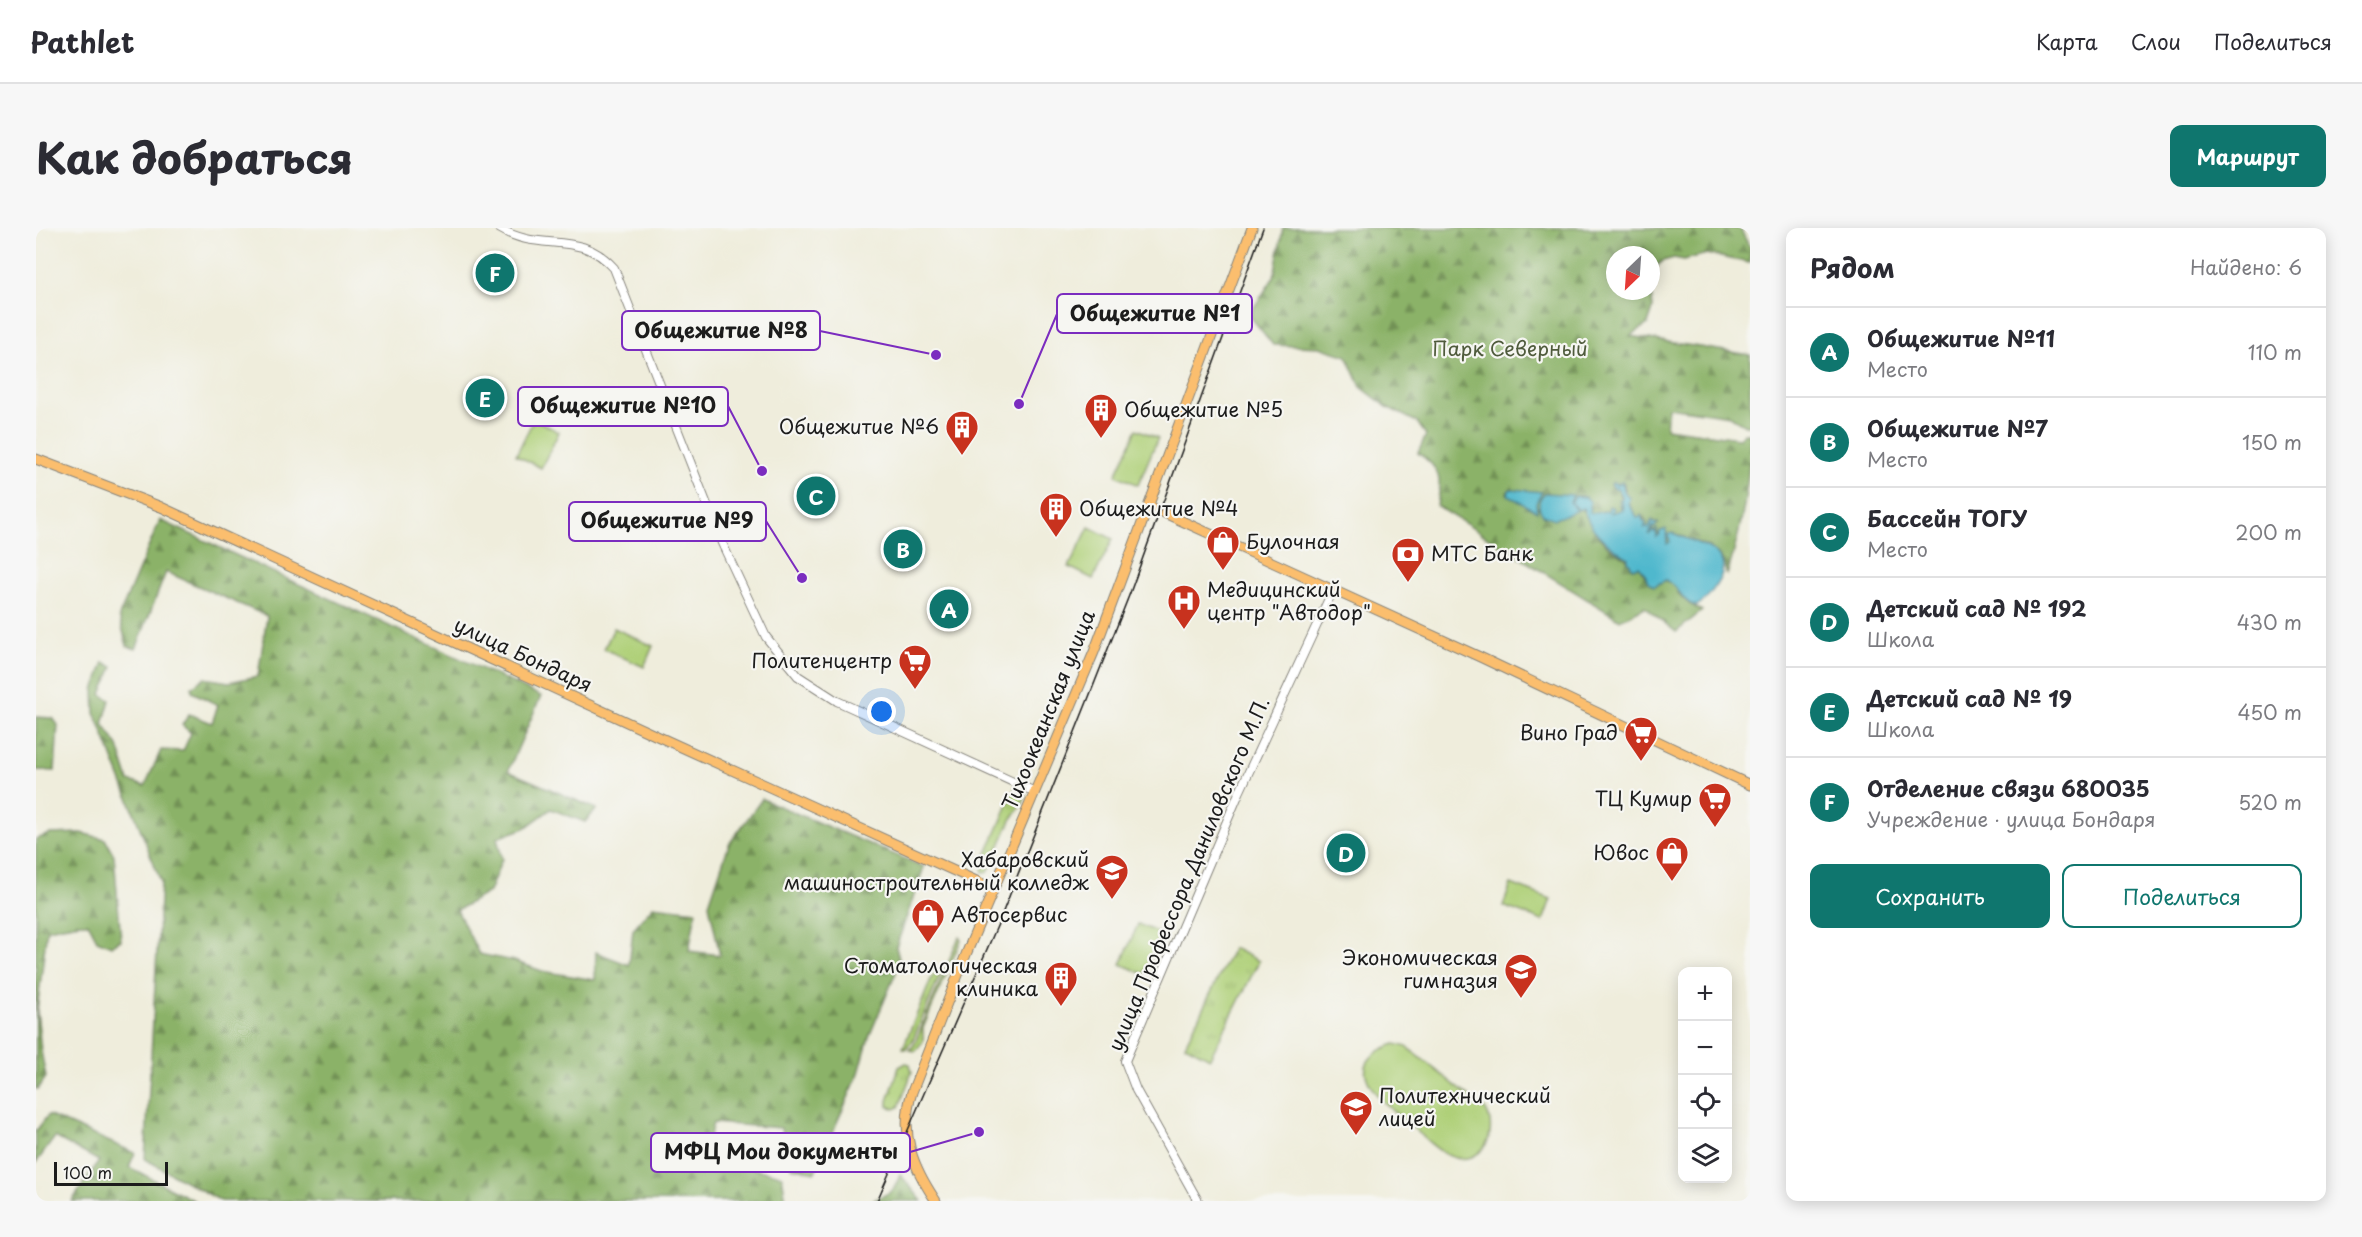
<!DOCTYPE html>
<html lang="ru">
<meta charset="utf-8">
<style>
body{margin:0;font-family:"Playpen Sans",sans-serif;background:#f7f7f7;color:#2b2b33}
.controls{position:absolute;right:18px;bottom:18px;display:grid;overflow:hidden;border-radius:12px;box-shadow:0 3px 15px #0003}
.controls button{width:54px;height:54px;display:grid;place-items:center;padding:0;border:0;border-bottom:2px solid #e1e1e2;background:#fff;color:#2b2b33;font:30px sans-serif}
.compass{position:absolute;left:1570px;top:18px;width:54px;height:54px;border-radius:50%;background:#fff;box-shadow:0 3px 15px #0003;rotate:205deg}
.scale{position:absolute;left:18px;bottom:15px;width:114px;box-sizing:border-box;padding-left:6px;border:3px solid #1c1c1c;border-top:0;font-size:16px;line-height:21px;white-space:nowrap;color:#1c1c1c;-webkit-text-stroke:4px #f6f6f2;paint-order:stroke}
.you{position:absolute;left:846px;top:484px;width:21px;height:21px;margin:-15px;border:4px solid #fff;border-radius:50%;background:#1a73e8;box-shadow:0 0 0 9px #1a73e833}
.badge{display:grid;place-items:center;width:39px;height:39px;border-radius:50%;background:#0f766e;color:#fff;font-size:20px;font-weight:700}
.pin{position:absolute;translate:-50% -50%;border:3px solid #fff;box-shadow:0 2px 6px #0006}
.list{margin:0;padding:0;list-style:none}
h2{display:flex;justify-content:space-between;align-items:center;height:78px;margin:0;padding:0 24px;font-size:26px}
h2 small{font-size:20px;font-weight:400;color:#7c7c81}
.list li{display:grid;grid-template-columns:39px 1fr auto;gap:18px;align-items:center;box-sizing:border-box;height:90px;padding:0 24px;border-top:2px solid #e1e1e2}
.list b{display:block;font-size:22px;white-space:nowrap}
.list p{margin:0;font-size:20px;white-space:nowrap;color:#7c7c81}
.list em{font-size:20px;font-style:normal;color:#7c7c81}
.actions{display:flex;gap:12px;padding:18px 24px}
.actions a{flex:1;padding:14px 0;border:2px solid #0f766e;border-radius:12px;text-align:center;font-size:21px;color:#0f766e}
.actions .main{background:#0f766e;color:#fff}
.icon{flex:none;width:33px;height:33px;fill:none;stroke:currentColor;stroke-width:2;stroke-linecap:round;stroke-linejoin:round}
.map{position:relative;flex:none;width:1714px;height:973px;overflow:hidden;border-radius:12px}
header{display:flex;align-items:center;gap:36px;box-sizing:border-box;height:84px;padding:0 30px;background:#fff;border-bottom:2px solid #e1e1e2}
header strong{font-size:28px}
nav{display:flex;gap:33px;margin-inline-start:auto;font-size:21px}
.intro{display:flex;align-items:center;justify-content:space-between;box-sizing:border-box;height:144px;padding:0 36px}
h1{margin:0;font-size:42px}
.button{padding:15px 27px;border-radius:12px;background:#0f766e;color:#fff;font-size:21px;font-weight:700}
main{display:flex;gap:36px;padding:0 36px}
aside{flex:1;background:#fff;border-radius:12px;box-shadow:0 3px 15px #0003}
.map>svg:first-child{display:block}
.grass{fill:url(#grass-tufts);stroke:#66764a;stroke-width:1.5}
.forest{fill:url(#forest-firs);stroke:#546742;stroke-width:1.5;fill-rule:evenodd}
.pitch{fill:#afd078;stroke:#66764a;stroke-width:1.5}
.water{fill:#4fb8cd;stroke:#366a74;stroke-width:1.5}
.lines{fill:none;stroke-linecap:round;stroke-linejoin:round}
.minor-casing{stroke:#86847c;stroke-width:10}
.major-casing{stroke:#86847c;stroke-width:11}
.minor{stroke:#fff;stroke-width:8}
.major{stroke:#fbbe6e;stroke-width:9}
.tram{stroke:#1c1c1c;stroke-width:1.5}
.labels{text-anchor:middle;stroke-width:4.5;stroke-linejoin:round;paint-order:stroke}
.park-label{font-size:20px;fill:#4f5b3c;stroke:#f6f6f2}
.poi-label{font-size:20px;fill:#1c1c1c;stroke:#f6f6f2;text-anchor:end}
.street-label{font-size:20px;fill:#1c1c1c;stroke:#f6f6f2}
.leader{fill:none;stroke:#7b2cbf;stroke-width:2}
.callout-dot{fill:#7b2cbf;stroke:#f6f6f2;stroke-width:2}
.callout{fill:#f6f6f2;stroke:#7b2cbf;stroke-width:2}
.callout-label{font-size:21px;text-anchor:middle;font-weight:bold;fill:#1c1c1c}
</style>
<header>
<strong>Pathlet</strong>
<nav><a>Карта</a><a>Слои</a><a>Поделиться</a></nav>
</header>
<div class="intro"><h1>Как добраться</h1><a class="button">Маршрут</a></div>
<main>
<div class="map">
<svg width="1714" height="973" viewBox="0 0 1714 973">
<defs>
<pattern id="grass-tufts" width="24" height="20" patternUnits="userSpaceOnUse" patternTransform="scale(1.5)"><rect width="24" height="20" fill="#afd078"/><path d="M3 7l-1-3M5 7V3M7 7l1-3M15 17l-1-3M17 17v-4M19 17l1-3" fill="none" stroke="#96b267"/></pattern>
<pattern id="forest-firs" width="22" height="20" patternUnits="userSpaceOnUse" patternTransform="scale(1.5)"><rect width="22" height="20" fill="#8bb268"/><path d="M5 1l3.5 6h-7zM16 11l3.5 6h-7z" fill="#719055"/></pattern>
</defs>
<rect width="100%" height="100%" fill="#f6f6f2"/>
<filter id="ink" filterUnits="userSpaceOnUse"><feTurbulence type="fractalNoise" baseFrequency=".0167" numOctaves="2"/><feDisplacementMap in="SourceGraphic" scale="12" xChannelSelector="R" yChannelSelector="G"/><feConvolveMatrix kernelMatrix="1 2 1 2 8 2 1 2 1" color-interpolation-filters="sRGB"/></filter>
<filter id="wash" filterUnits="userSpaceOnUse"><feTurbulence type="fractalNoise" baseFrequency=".008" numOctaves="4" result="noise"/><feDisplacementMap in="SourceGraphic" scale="24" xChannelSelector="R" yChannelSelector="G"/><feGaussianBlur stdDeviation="1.35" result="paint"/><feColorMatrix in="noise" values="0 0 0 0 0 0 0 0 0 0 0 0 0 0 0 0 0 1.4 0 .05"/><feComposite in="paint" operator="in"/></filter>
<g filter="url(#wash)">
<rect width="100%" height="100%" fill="#efeddc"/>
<g class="grass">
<path d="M980 558 988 563 990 567 987 575 975 592 955 638 952 643 947 645 946 637Z"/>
<path d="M923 709 925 712 887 800V813L880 823 873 822 878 817Z"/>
<path d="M1197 720 1223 733 1174 830 1149 817Z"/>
<path d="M904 741 906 742 876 814 869 821 867 820 896 749Z"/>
<path d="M870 835 874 836 876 844 863 879 859 881 852 878V873L863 839Z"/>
</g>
<g class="forest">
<path d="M1247 0H1704L1714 20V35L1671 26 1648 32 1638 30 1627 33 1620 39 1615 52V27H1579V63H1615L1617 81 1612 96 1594 108 1714 127V197H1709L1694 188 1632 179 1630 200 1703 210 1708 205 1714 206C1714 254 1706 301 1691 347 1689 343 1689 337 1687 333 1680 317 1652 312 1637 305L1634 308V316H1631L1632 308 1627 302 1620 310 1621 305 1616 303 1613 307 1614 300 1622 296 1616 292 1613 300 1608 302V298L1606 297 1610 294 1605 287 1602 291C1593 281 1589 267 1588 255L1583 256 1582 259 1577 254 1576 257 1579 261 1583 262 1587 275 1584 277H1587L1588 281 1578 285 1576 283 1574 286 1573 284 1577 280 1573 278 1572 283 1553 285 1546 268H1539L1536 272C1550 281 1554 297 1564 310 1575 325 1589 324 1597 339L1602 338C1608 344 1610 353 1618 358L1629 352 1640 359 1642 365 1653 376 1666 383 1640 404 1609 379 1584 392 1401 278C1406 252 1405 240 1382 225L1390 207 1381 194 1351 179 1325 159 1311 128 1283 119 1237 117 1213 87 1238 49ZM1474 261 1505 265 1500 275 1499 281 1471 265ZM1507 267 1534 271V278L1539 283 1519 291 1502 280Z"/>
<path d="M124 292 505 468 472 543 561 581 549 594 515 581 489 600 461 610 466 631 453 664 421 682 443 726 478 733 506 743 559 752 560 724 593 737 597 701 617 678 660 683 653 723 684 727 673 676 693 616 726 571 888 639 860 719 864 735 833 809 823 845 779 944 755 939 745 900 677 895 668 930 746 947 750 973H185L109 931 125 654 59 485 58 462 68 434 77 439 65 466 74 472 67 496 82 518 93 553 109 558 125 522 147 523 155 505 146 497 153 486 176 495 182 477 156 464V459L168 450 193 454 222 448 231 388 130 344 100 421 91 418 83 388Z"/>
<path d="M0 489 17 490 22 497 19 543 0 542Z"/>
<path d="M45 605 69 611 78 627 85 712 75 718 61 712 52 695C38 694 25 699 11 701L1 783 5 823 10 849 2 861H0V611L14 606Z"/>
<path d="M12 887 99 925 93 939 159 973H36L63 933 19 909 0 935V903Z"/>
<path d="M864 946 886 973H836C854 964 858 966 864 946Z"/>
</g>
<g class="pitch">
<path d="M498 191 523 204 505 240 480 227Z"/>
<path d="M1101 201 1122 210 1102 257 1080 247Z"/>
<path d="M1053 299 1077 311 1057 351 1033 339Z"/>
<path d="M578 400 617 418 608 439 568 421Z"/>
<path d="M1475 656 1515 671 1507 693 1467 678Z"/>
<path d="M1102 696 1125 706 1108 746 1085 736Z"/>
<path d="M1359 816 1371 819 1450 882C1464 908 1443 940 1414 928 1400 923 1386 907 1374 897 1348 875 1297 837 1359 816Z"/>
</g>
<g class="water">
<path d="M1586 252 1588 263 1593 270 1592 276 1602 290 1605 287 1607 293 1610 294 1608 301 1610 297 1612 300 1616 292 1618 295H1622L1617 301 1616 298 1613 307 1616 303 1619 304 1621 300 1620 309 1624 306 1623 304 1630 301 1631 316 1634 314 1632 306 1637 305C1659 316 1701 321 1682 354 1677 363 1670 372 1661 378 1649 376 1646 366 1640 360 1638 358 1634 355 1630 352L1618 358 1612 354 1609 346 1602 338 1597 340 1592 333V330C1572 316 1556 307 1547 280L1542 282 1535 275 1539 268 1549 269 1554 273V285L1572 283 1573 278 1578 280 1574 285 1585 282V280L1587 282V277L1585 279 1583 276 1586 275 1583 272 1587 270 1583 262 1579 261 1575 256 1578 254 1582 259V255L1585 256Z"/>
<path d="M1476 261 1506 264 1500 275 1501 284 1472 267 1473 262Z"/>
<path d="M1509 265 1537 267 1534 274 1540 283 1519 291 1507 287C1501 279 1502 271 1509 265Z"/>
</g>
</g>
<g filter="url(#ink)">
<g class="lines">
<defs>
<g id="minor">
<path d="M463 0C504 26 542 0 578 40L686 315 730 409 762 448 801 473 999 564"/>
<path d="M1162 973 1100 862 1089 833 1203 565 1297 362"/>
</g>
<g id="major">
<path d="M0 231 125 279 621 508 958 661"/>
<path d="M1113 278 1444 429 1714 557"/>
<path d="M900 973C877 939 863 906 876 864L931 724 1058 424 1216 0"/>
</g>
</defs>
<use href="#minor" class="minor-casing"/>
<use href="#major" class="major-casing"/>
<use href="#minor" class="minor"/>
<use href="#major" class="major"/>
<path class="tram" d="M841 973 962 696 1051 474 1094 365 1227 0"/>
</g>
</g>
<defs>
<symbol id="building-pin" viewBox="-11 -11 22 30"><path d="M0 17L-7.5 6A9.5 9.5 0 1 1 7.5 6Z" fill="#c8321e" stroke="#f6f6f2"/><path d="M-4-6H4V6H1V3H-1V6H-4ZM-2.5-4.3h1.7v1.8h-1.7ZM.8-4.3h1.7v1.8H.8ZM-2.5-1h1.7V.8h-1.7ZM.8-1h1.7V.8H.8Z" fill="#fff"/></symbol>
<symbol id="shop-pin" viewBox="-11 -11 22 30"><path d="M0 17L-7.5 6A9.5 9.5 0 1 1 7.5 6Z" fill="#c8321e" stroke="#f6f6f2"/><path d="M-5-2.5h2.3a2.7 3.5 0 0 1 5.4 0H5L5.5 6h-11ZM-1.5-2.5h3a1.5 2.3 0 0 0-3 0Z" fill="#fff"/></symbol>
<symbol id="bank-pin" viewBox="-11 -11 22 30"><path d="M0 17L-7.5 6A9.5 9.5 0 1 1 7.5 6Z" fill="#c8321e" stroke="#f6f6f2"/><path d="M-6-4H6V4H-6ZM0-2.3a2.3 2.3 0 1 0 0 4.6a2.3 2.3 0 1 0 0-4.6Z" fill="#fff"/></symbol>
<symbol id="hospital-pin" viewBox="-11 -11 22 30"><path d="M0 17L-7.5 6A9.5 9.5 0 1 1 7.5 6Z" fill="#c8321e" stroke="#f6f6f2"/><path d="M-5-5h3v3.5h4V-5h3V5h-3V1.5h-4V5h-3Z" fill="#fff"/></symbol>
<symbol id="supermarket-pin" viewBox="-11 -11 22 30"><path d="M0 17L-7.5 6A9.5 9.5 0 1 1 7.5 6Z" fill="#c8321e" stroke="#f6f6f2"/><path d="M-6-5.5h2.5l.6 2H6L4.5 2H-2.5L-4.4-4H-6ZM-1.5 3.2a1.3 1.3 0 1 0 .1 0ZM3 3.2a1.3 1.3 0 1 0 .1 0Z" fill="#fff"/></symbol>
<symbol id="university-pin" viewBox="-11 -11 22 30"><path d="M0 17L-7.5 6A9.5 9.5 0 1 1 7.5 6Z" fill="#c8321e" stroke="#f6f6f2"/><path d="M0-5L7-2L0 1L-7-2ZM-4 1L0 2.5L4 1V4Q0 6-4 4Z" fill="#fff"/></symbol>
<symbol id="school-pin" viewBox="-11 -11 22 30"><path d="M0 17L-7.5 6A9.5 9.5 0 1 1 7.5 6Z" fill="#c8321e" stroke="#f6f6f2"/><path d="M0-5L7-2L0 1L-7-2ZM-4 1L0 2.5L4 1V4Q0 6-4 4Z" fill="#fff"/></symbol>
</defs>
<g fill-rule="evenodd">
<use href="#building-pin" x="1046" y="163" width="38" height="52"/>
<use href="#building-pin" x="907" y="180" width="38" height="52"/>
<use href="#building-pin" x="1001" y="262" width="38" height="52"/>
<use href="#shop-pin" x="1168" y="295" width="38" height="52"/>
<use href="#bank-pin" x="1353" y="307" width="38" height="52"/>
<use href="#hospital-pin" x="1129" y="354" width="38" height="52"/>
<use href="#supermarket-pin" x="860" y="414" width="38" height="52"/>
<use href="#supermarket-pin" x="1586" y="486" width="38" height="52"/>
<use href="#supermarket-pin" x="1660" y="552" width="38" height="52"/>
<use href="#shop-pin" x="1617" y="606" width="38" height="52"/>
<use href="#university-pin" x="1057" y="624" width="38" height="52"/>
<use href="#shop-pin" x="873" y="668" width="38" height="52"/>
<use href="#school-pin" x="1466" y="723" width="38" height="52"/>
<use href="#building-pin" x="1006" y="731" width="38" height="52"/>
<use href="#school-pin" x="1301" y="860" width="38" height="52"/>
</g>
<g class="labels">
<g class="park-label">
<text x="1474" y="128">Парк Северный</text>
</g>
<g class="poi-label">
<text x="1088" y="189" text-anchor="start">Общежитие №5</text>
<text x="903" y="206">Общежитие №6</text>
<text x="1043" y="288" text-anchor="start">Общежитие №4</text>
<text x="1210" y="321" text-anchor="start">Булочная</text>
<text x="1395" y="333" text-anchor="start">МТС Банк</text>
<text x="1171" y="369" text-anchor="start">Медицинский<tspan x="1171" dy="23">центр "Автодор"</tspan></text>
<text x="856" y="440">Политенцентр</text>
<text x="1582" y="512">Вино Град</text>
<text x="1656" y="578">ТЦ Кумир</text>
<text x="1613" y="632">Ювос</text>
<text x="1053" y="639">Хабаровский<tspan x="1053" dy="23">машиностроительный колледж</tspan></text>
<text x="915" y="694" text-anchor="start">Автосервис</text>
<text x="1462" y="737">Экономическая<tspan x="1462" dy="23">гимназия</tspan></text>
<text x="1002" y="745">Стоматологическая<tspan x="1002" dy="23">клиника</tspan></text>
<text x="1343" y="875" text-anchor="start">Политехнический<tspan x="1343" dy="23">лицей</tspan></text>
</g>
<g class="street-label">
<text transform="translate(487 427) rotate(25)" y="7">улица Бондаря</text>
<text transform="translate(1013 482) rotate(-68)" y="7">Тихоокеанская улица</text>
<text transform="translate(1153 646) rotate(-67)" y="7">улица Профессора Даниловского М.П.</text>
</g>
</g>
<path class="leader" d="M983 176L1021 86M900 127L784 103M726 243L692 178M766 350L730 293M943 904L874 924"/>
<g class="callout-dot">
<circle cx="983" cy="176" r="6"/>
<circle cx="900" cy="127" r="6"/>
<circle cx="726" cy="243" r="6"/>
<circle cx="766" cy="350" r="6"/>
<circle cx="943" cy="904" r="6"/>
</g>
<g class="callout">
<rect x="1021" y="66" width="195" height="39" rx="6"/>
<rect x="586" y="83" width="198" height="39" rx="6"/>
<rect x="482" y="159" width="210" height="39" rx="6"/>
<rect x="533" y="274" width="197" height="39" rx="6"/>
<rect x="615" y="905" width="259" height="39" rx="6"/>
</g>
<g class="callout-label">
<text x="1119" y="93">Общежитие №1</text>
<text x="685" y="110">Общежитие №8</text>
<text x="587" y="185">Общежитие №10</text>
<text x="631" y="300">Общежитие №9</text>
<text x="745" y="931">МФЦ Мои документы</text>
</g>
</svg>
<div class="controls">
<button>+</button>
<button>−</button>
<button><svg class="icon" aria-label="locate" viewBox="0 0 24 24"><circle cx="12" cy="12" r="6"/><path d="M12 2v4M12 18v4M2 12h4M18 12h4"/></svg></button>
<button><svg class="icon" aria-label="layers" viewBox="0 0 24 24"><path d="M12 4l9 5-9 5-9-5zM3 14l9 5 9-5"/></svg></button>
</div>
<svg class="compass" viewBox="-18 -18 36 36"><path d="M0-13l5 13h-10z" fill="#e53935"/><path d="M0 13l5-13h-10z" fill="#7c7c81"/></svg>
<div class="scale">100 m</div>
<div class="you"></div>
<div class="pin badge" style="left:913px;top:381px">A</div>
<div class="pin badge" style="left:867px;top:321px">B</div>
<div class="pin badge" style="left:780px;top:268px">C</div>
<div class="pin badge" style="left:1310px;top:625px">D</div>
<div class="pin badge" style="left:449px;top:170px">E</div>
<div class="pin badge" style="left:459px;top:45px">F</div>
</div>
<aside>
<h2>Рядом<small>Найдено: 6</small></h2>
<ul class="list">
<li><span class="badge">A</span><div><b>Общежитие №11</b><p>Место</p></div><em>110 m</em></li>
<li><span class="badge">B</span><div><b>Общежитие №7</b><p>Место</p></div><em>150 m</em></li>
<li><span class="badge">C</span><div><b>Бассейн ТОГУ</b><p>Место</p></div><em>200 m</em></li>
<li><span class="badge">D</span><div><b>Детский сад № 192</b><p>Школа</p></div><em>430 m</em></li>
<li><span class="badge">E</span><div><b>Детский сад № 19</b><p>Школа</p></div><em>450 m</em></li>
<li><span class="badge">F</span><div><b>Отделение связи 680035</b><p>Учреждение · улица Бондаря</p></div><em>520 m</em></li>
</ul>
<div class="actions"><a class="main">Сохранить</a><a>Поделиться</a></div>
</aside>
</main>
